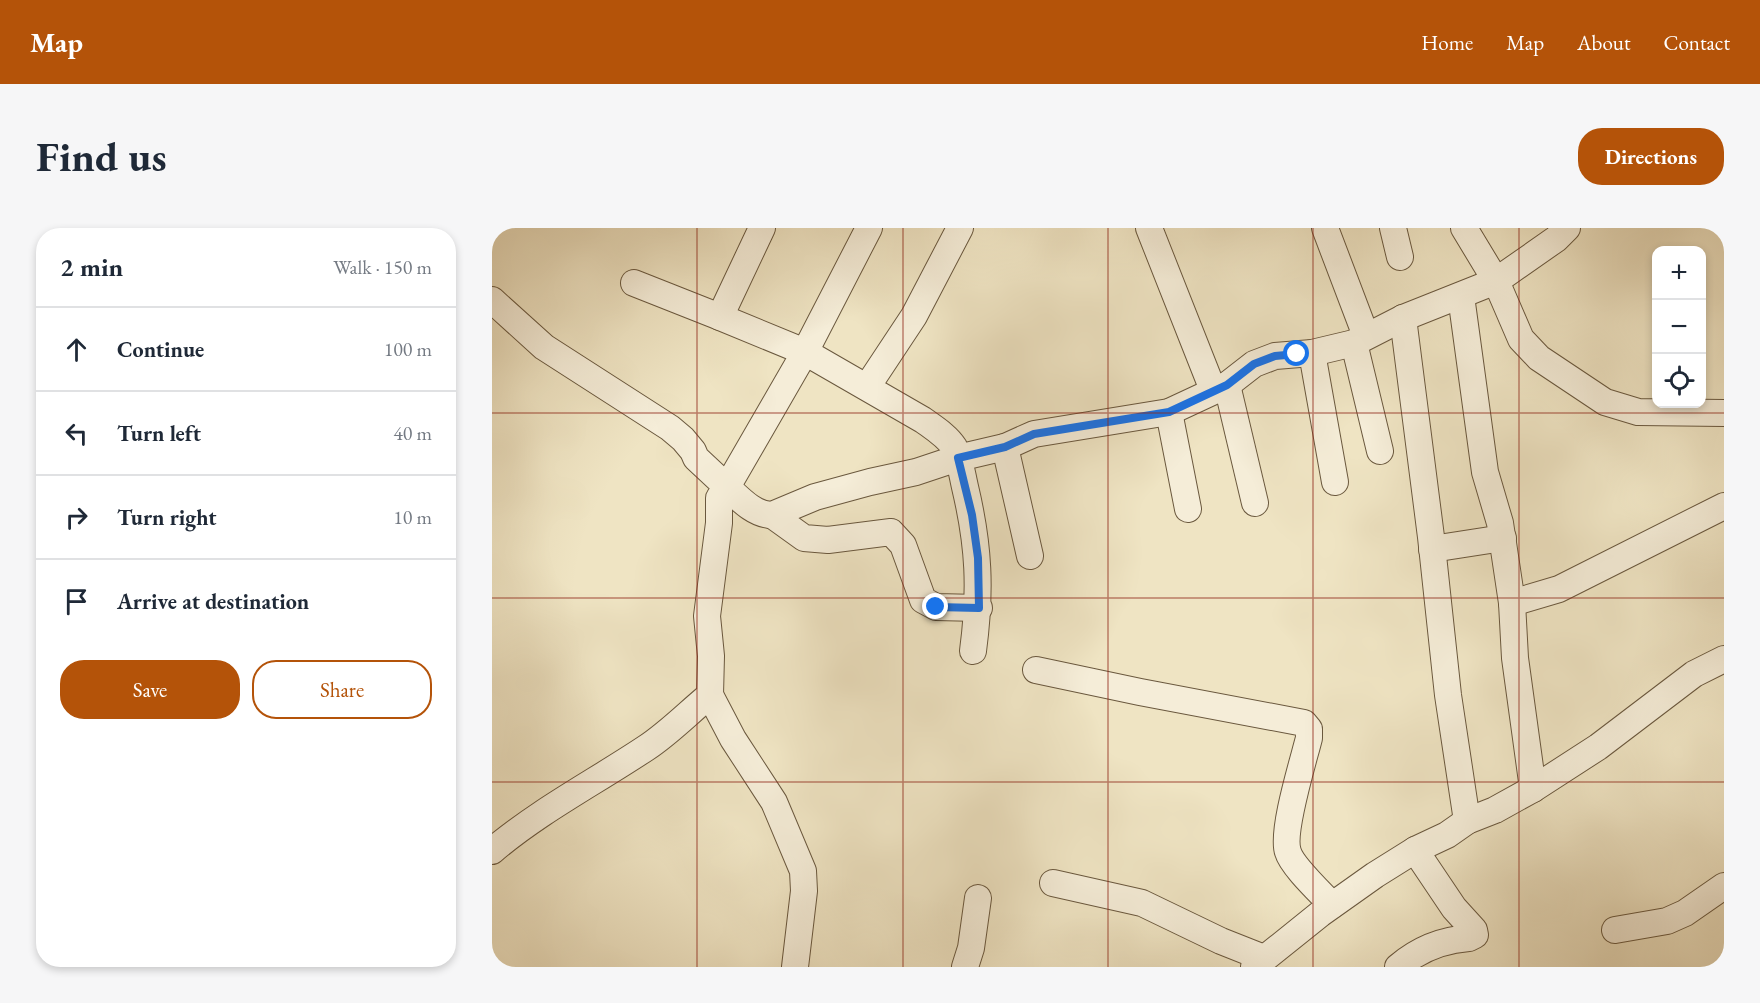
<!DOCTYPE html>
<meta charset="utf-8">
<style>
body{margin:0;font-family:"EB Garamond",serif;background:#f6f6f7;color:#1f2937}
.controls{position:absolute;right:18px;top:18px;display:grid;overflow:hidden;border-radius:12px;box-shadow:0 3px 9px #0003}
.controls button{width:54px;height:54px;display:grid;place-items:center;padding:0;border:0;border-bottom:2px solid #e0e1e3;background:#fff;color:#1f2937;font:30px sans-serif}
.stop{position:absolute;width:18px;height:18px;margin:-14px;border:4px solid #1a73e8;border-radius:50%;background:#fff}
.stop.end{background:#1a73e8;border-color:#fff;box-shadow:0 2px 6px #0008}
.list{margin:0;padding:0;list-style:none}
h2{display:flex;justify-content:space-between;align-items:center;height:78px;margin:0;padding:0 24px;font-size:26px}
h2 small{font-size:20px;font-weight:400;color:#747a83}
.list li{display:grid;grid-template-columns:39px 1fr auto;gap:18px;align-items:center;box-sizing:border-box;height:84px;padding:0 24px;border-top:2px solid #e0e1e3}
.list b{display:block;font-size:22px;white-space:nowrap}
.list em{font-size:20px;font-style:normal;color:#747a83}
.actions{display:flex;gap:12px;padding:18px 24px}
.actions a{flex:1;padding:14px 0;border:2px solid #b45309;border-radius:24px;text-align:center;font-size:21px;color:#b45309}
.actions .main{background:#b45309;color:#fff}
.icon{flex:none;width:33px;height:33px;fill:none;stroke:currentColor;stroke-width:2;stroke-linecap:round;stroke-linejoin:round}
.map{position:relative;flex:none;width:1232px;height:739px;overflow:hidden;border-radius:24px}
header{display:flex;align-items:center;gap:36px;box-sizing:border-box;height:84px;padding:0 30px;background:#b45309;color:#fff}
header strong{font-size:28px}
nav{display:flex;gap:33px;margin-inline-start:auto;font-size:21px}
.intro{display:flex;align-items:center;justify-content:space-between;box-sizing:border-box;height:144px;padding:0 36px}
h1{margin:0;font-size:42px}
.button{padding:15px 27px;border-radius:24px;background:#b45309;color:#fff;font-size:21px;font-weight:700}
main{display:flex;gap:36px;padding:0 36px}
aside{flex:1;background:#fff;border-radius:24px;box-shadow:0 3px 9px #0003}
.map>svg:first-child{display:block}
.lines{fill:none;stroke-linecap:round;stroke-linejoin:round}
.minor-casing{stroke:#6a583e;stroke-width:28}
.minor{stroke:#f5edd8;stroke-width:26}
.route{stroke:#1a73e8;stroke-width:8}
.grid{fill:none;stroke:#8f2418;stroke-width:1.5;stroke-opacity:0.55}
</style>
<header>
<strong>Map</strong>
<nav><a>Home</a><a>Map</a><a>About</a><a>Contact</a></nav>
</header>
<div class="intro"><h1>Find us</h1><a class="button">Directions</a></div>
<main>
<aside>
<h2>2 min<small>Walk · 150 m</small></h2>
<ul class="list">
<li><svg class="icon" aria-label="ahead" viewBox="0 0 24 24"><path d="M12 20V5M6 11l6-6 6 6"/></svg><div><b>Continue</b></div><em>100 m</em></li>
<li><svg class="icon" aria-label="left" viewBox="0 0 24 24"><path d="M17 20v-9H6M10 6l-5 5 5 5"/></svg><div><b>Turn left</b></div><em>40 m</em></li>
<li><svg class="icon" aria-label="right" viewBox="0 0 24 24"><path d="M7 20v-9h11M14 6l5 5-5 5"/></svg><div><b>Turn right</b></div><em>10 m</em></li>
<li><svg class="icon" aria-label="arrive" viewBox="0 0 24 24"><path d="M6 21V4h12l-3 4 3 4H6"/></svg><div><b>Arrive at destination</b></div></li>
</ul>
<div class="actions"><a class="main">Save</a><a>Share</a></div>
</aside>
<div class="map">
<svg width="1232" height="739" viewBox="0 0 1232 739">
<rect width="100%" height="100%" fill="#efe4c3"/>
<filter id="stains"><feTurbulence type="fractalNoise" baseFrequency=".00333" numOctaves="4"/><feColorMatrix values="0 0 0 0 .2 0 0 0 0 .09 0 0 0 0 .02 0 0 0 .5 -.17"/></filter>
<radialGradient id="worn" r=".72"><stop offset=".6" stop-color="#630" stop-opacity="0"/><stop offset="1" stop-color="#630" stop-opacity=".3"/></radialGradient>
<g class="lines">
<defs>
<g id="minor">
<path d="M270 0 228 89 313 124 431 192C442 200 455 208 462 219 468 230 470 246 473 259 487 318 489 362 481 423"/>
<path d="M377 0 313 124 235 259C247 270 262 287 280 287L323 269 378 254 424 244 466 230 513 219 542 206 677 184 735 157 762 136 783 128 820 125 862 115 911 90 1004 53 1064 11 1075 0"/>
<path d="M657 0 721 162"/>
<path d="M833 0 874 108"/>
<path d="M901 0 908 29"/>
<path d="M972 0 1004 53 1029 111 1047 130 1113 174 1146 184 1232 185"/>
<path d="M142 55 228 89"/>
<path d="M969 68 993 244 1008 295 1020 375 1023 430 1041 561"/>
<path d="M0 72 52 119 178 200 191 211 201 223 204 230 235 259 227 270V295L215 388 219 428 218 467C197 484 177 505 154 520 103 554 47 583 0 623"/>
<path d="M911 90 939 309 956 467 975 593"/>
<path d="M862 115 888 223"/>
<path d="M820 125 843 254"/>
<path d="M735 157 763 275"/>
<path d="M375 159 422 88 468 0"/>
<path d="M677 184 696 281"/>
<path d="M513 219 538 328"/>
<path d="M280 287 312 310 336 312 399 304 411 317 431 372 444 379 487 380"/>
<path d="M940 321 1011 310"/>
<path d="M1020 375 1067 361 1232 278"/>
<path d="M544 442 648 464 812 495 817 501V510C811 534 789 604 796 624 800 638 829 665 840 677"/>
<path d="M218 467 241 511 282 574 311 643 312 663 303 739"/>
<path d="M561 655 650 675 729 713 772 730"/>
<path d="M1123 702 1175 693 1193 685 1232 658"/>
<path d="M473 739 479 720 486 670"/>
<path d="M762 739 828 686 883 647 923 622 955 607 975 593 1003 582 1041 561 1106 519 1202 446 1232 431"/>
<path d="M906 739C927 721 949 712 977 710L983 707 982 702 962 680 923 622"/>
</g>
</defs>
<use href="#minor" class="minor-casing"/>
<use href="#minor" class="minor"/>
</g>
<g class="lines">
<path class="route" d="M444 379 487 380 486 330 480 287 466 230 513 219 542 206 677 184 735 157 762 136 783 128 805 126"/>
</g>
<path class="grid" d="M205 0V739M411 0V739M616 0V739M821 0V739M1027 0V739M0 185H1232M0 370H1232M0 554H1232"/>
<rect width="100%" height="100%" filter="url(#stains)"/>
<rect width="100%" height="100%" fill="url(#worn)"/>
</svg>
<div class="controls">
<button>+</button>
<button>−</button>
<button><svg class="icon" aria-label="locate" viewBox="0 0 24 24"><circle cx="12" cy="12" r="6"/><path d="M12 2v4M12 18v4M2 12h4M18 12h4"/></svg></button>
</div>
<div class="stop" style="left:805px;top:126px"></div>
<div class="stop end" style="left:444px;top:379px"></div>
</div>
</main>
